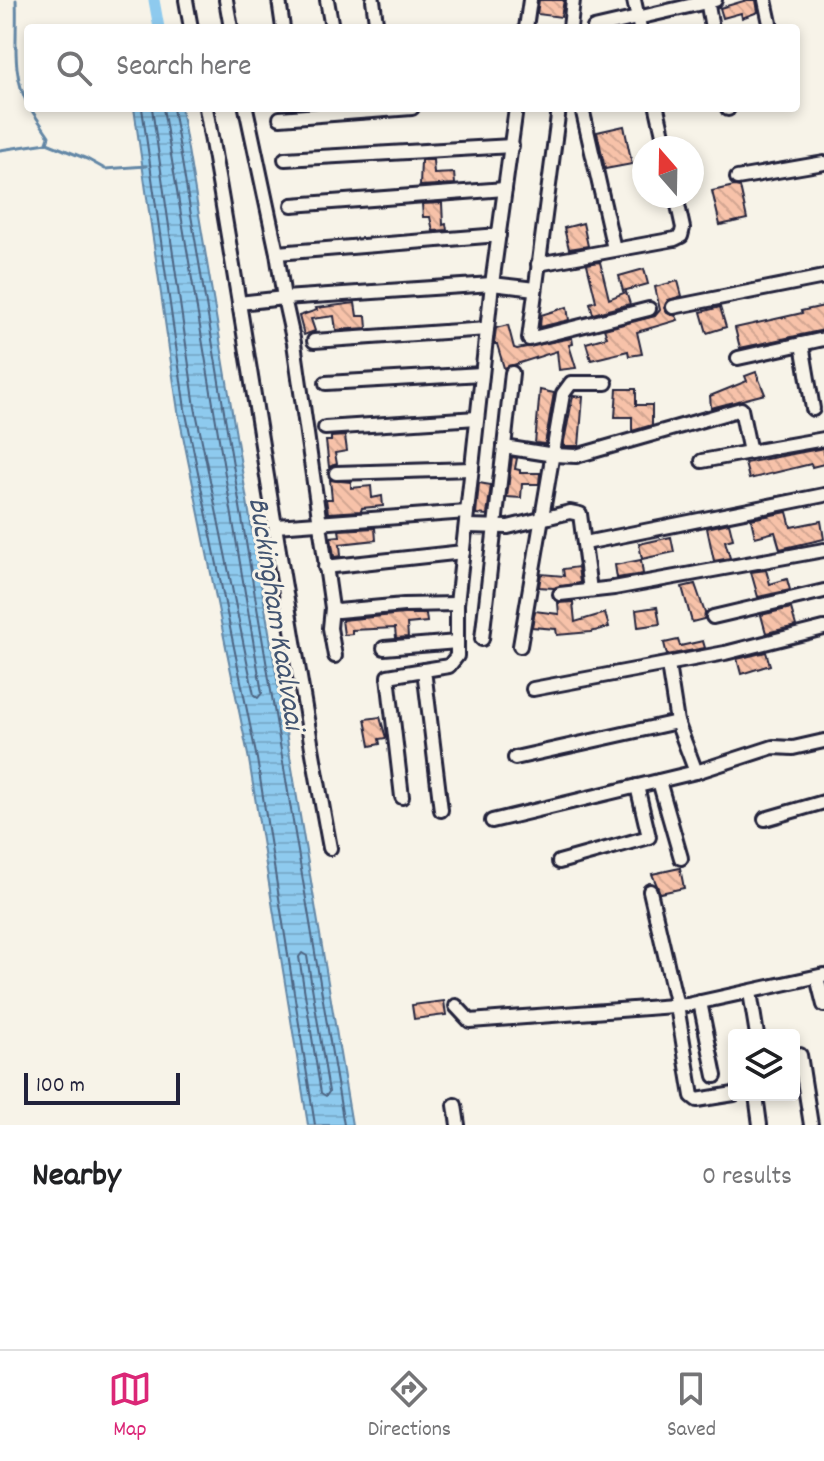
<!DOCTYPE html>
<style>
body{margin:0;font-family:Dekko,sans-serif;background:#f2f2f2;color:#202124}
.controls{position:absolute;right:24px;bottom:24px;display:grid;overflow:hidden;border-radius:8px;box-shadow:0 4px 12px #0003}
.controls button{width:72px;height:72px;display:grid;place-items:center;padding:0;border:0;border-bottom:2px solid #e0e0e0;background:#fff;color:#202124;font:40px sans-serif}
.compass{position:absolute;left:632px;top:136px;width:72px;height:72px;border-radius:50%;background:#fff;box-shadow:0 4px 12px #0003;rotate:340deg}
.scale{position:absolute;left:24px;bottom:20px;width:156px;box-sizing:border-box;padding-left:8px;border:4px solid #22223b;border-top:0;font-size:22px;line-height:28px;white-space:nowrap;color:#22223b;-webkit-text-stroke:6px #f7f3e8;paint-order:stroke}
.list{margin:0;padding:0;list-style:none}
h2{display:flex;justify-content:space-between;align-items:center;height:104px;margin:0;padding:0 32px;font-size:34px}
h2 small{font-size:26px;font-weight:400;color:#757577}
.icon{flex:none;width:44px;height:44px;fill:none;stroke:currentColor;stroke-width:2;stroke-linecap:round;stroke-linejoin:round}
.map{position:relative;flex:none;width:824px;height:1125px;overflow:hidden}
.search{position:absolute;background:#fff;box-shadow:0 4px 12px #0003;left:24px;right:24px;top:24px;height:88px;display:flex;align-items:center;gap:20px;box-sizing:border-box;padding:0 28px;border-radius:8px;color:#757577;font-size:30px}
.sheet{height:224px;background:#fff}
nav{display:flex;justify-content:space-around;align-items:center;box-sizing:border-box;height:112px;border-top:2px solid #e0e0e0;background:#fff;font-size:22px;color:#757577}
nav a{display:grid;justify-items:center;gap:4px}
nav .on{color:#db2777}
.map>svg:first-child{display:block}
.water{fill:url(#water-rules);stroke:#6387a6;stroke-width:2}
.lines{fill:none;stroke-linecap:round;stroke-linejoin:round}
.shore{stroke:#4d6583;stroke-width:2}
.stream{stroke:#6387a6;stroke-width:3}
.canal{stroke:#8ecaee;stroke-width:11}
.building{fill:url(#building-back-hatch);stroke:#22223b;stroke-width:2}
.minor-casing{stroke:#22223b;stroke-width:18}
.minor{stroke:#f7f3e8;stroke-width:12}
.labels{text-anchor:middle;stroke-width:6;stroke-linejoin:round;paint-order:stroke}
.water-label{font-size:30px;font-style:italic;fill:#425471;stroke:#f7f3e8}
</style>
<div class="map">
<svg width="824" height="1125" viewBox="0 0 824 1125">
<defs>
<pattern id="water-rules" width="6" height="5" patternUnits="userSpaceOnUse" patternTransform="scale(2)"><rect width="6" height="5" fill="#8ecaee"/><path d="M0 2.5h6" fill="none" stroke="#7aadcd"/></pattern>
<pattern id="building-back-hatch" width="6" height="6" patternUnits="userSpaceOnUse" patternTransform="scale(2)"><rect width="6" height="6" fill="#f7c2a9"/><path d="M-1 5l2 2M0 0l6 6M5-1l2 2" fill="none" stroke="#d3a692"/></pattern>
</defs>
<rect width="100%" height="100%" fill="#f7f3e8"/>
<filter id="ink" filterUnits="userSpaceOnUse"><feTurbulence type="fractalNoise" baseFrequency=".0125" numOctaves="2"/><feDisplacementMap in="SourceGraphic" scale="16" xChannelSelector="R" yChannelSelector="G"/><feConvolveMatrix kernelMatrix="1 2 1 2 8 2 1 2 1" color-interpolation-filters="sRGB"/></filter>
<g filter="url(#ink)">
<path class="water" d="M134 108H181L352 1125H308L249 760 178 411Z"/>
<g class="lines">
<g class="shore">
<path d="M142 108 185 409 257 759 315 1125"/>
<path d="M152 108 195 407 254 695 258 698 262 693 163 108"/>
<path d="M173 108 344 1125"/>
<path d="M302 953 307 956 329 1092 326 1096 321 1093 299 957Z"/>
</g>
<g class="stream">
<path d="M16 0C18 38 10 70 28 105"/>
<path d="M30 108 49 136 47 142"/>
<path d="M0 150 47 143 87 159 105 169 146 166"/>
</g>
<path class="canal" d="M154 0 159 28"/>
</g>
<g class="building">
<path d="M539 0H564L561 17 537 14Z"/>
<path d="M747 0H756L758 12 742 18 741 13 723 18 720 8Z"/>
<path d="M624 126 632 164 605 169 597 132Z"/>
<path d="M421 160H433L434 174 454 173 455 184 420 186Z"/>
<path d="M734 186 740 187 747 219 720 225 712 191Z"/>
<path d="M442 203 443 225 446 224 447 230 433 231 430 217H423L422 204Z"/>
<path d="M583 223 588 246 569 249 564 228Z"/>
<path d="M600 262 609 299 626 292 630 304 593 314 590 303 596 301 587 264Z"/>
<path d="M644 269 648 284 623 291 619 276Z"/>
<path d="M678 281 682 296 668 300 664 308 667 313 676 316 678 320 637 332 642 354 629 356 628 351 591 360 586 343 607 337 604 329 655 316 660 310 655 287Z"/>
<path d="M355 303 357 316H366L367 328 336 330 334 316 311 319 315 331 304 335 299 316 317 310 316 308Z"/>
<path d="M824 306V330L740 348 735 328 802 313 801 311Z"/>
<path d="M567 307 569 320 540 327 541 315Z"/>
<path d="M720 307 726 327 707 333 701 312Z"/>
<path d="M508 325 514 348 517 349 572 338 573 344 569 345 576 368 559 370 557 351 504 368 497 344H494L496 328Z"/>
<path d="M756 372 765 394 711 408 710 396 747 381 745 376Z"/>
<path d="M617 389H636V405H652V425L632 431V417H615Z"/>
<path d="M540 390 554 393 545 444 535 443Z"/>
<path d="M573 396 583 397 579 446H563Z"/>
<path d="M345 436 347 451 335 453 337 464 329 467 326 441H331V437Z"/>
<path d="M824 448V464L812 467 811 464 749 479 745 463Z"/>
<path d="M512 457 517 458 515 469 520 470V473H540L539 484H522L521 498 507 497Z"/>
<path d="M330 480 351 482V488L371 486 372 498 382 496 383 506 362 508 361 511 328 513 326 499H332Z"/>
<path d="M479 483 491 485 487 515 476 514Z"/>
<path d="M787 512 791 527 821 521 824 539 780 549 775 532 755 537 751 519Z"/>
<path d="M729 523 733 539 725 541 730 558 714 561 707 528Z"/>
<path d="M375 528 376 540 340 544 341 556 334 557 331 537 340 536 339 530Z"/>
<path d="M671 537 674 552 642 559 639 544Z"/>
<path d="M641 560 643 574 617 578 615 565Z"/>
<path d="M578 567 580 583 553 588 539 587 541 574 564 576 563 569Z"/>
<path d="M766 570 770 584 787 579 790 590 758 597 751 572Z"/>
<path d="M695 584 705 613 704 619 692 622 682 587Z"/>
<path d="M573 602 575 622 605 613 609 627 591 632 557 635 556 629 532 627 535 611 559 614 558 603Z"/>
<path d="M657 607 660 624 638 627 636 610Z"/>
<path d="M791 608 796 626 766 633 761 615Z"/>
<path d="M404 614H426L427 622 407 624 408 637 396 638 395 628 352 630V634L344 635 342 620Z"/>
<path d="M678 640 680 646 703 641 705 648 667 655 664 643Z"/>
<path d="M766 652 770 665 741 674 737 659Z"/>
<path d="M380 717 386 738 379 739 380 744 370 746 365 719Z"/>
<path d="M680 868 684 888 660 893 652 874Z"/>
<path d="M444 1001 446 1015 414 1019 412 1005Z"/>
</g>
<g class="lines">
<defs>
<g id="minor">
<path d="M186 0 191 28"/>
<path d="M226 0 231 28"/>
<path d="M279 0 283 28"/>
<path d="M327 0 332 28"/>
<path d="M373 0 376 22"/>
<path d="M634 0 640 28"/>
<path d="M707 0 712 28"/>
<path d="M765 0 771 28"/>
<path d="M526 28 530 0"/>
<path d="M570 28 573 0"/>
<path d="M594 28 715 0"/>
<path d="M206 108C250 354 284 602 330 848"/>
<path d="M246 108 277 253 284 298 492 284 535 289"/>
<path d="M559 108 529 339 649 309"/>
<path d="M582 108 614 249"/>
<path d="M657 108 666 148"/>
<path d="M728 108V109"/>
<path d="M280 118 412 108"/>
<path d="M285 159 512 146"/>
<path d="M737 178 824 163"/>
<path d="M292 205 505 189"/>
<path d="M277 253 499 235"/>
<path d="M538 264 675 239 681 236 683 228 676 196"/>
<path d="M239 303 284 298 294 343 332 608 338 611 404 605 457 604"/>
<path d="M673 307 824 277"/>
<path d="M314 341 487 329"/>
<path d="M802 344 813 409"/>
<path d="M738 358 824 339"/>
<path d="M326 383 482 374"/>
<path d="M325 428 477 418"/>
<path d="M504 447 512 373"/>
<path d="M702 461 750 452"/>
<path d="M336 473 472 469"/>
<path d="M276 526 467 512"/>
<path d="M466 526 508 527 570 512 580 514 590 590"/>
<path d="M585 543 824 495"/>
<path d="M325 567 463 552"/>
<path d="M560 594 614 588 824 550"/>
<path d="M332 608 330 628 335 656"/>
<path d="M713 617 824 591"/>
<path d="M482 639 504 447 554 455 576 456 741 409 750 452 824 439"/>
<path d="M520 646 563 394 571 383H606"/>
<path d="M384 648 457 642"/>
<path d="M668 665 677 722 696 772"/>
<path d="M533 689 725 653 824 628"/>
<path d="M515 758 677 722"/>
<path d="M659 781 681 858"/>
<path d="M402 797 388 676 424 670"/>
<path d="M441 810 424 670 449 666 457 656V604L492 284 516 108"/>
<path d="M765 819 824 802"/>
<path d="M492 821 696 772 773 747 793 748 824 741"/>
<path d="M559 862 649 837 637 786"/>
<path d="M650 891 677 1006 692 1096 697 1100 734 1094"/>
<path d="M817 977 824 1005"/>
<path d="M750 992 757 1035"/>
<path d="M700 1002 715 1076"/>
<path d="M456 1006 470 1021 687 1005 824 975"/>
<path d="M800 1055 811 1125"/>
<path d="M756 1095 760 1125"/>
<path d="M455 1105 458 1125"/>
</g>
</defs>
<use href="#minor" class="minor-casing"/>
<use href="#minor" class="minor"/>
</g>
</g>
<g class="labels">
<g class="water-label">
<text transform="translate(278 613) rotate(81)" y="10">Buckingham Kaalvaai</text>
</g>
</g>
</svg>
<div class="controls">
<button><svg class="icon" aria-label="layers" viewBox="0 0 24 24"><path d="M12 4l9 5-9 5-9-5zM3 14l9 5 9-5"/></svg></button>
</div>
<svg class="compass" viewBox="-18 -18 36 36"><path d="M0-13l5 13h-10z" fill="#e53935"/><path d="M0 13l5-13h-10z" fill="#757577"/></svg>
<div class="scale">100 m</div>
<div class="search"><svg class="icon" aria-label="search" viewBox="0 0 24 24"><circle cx="10" cy="10" r="6"/><path d="M15 15l6 6"/></svg>Search here</div>
</div>
<section class="sheet">
<h2>Nearby<small>0 results</small></h2>
<ul class="list">
</ul>
</section>
<nav>
<a class="on"><svg class="icon" aria-label="map" viewBox="0 0 24 24"><path d="M3 6l6-2 6 2 6-2v14l-6 2-6-2-6 2zM9 4v14M15 6v14"/></svg>Map</a>
<a><svg class="icon" aria-label="directions" viewBox="0 0 24 24"><path d="M12 3l9 9-9 9-9-9zM9 14v-3h6M13 9l2 2-2 2"/></svg>Directions</a>
<a><svg class="icon" aria-label="saved" viewBox="0 0 24 24"><path d="M7 4h10v16l-5-4-5 4z"/></svg>Saved</a>
</nav>
